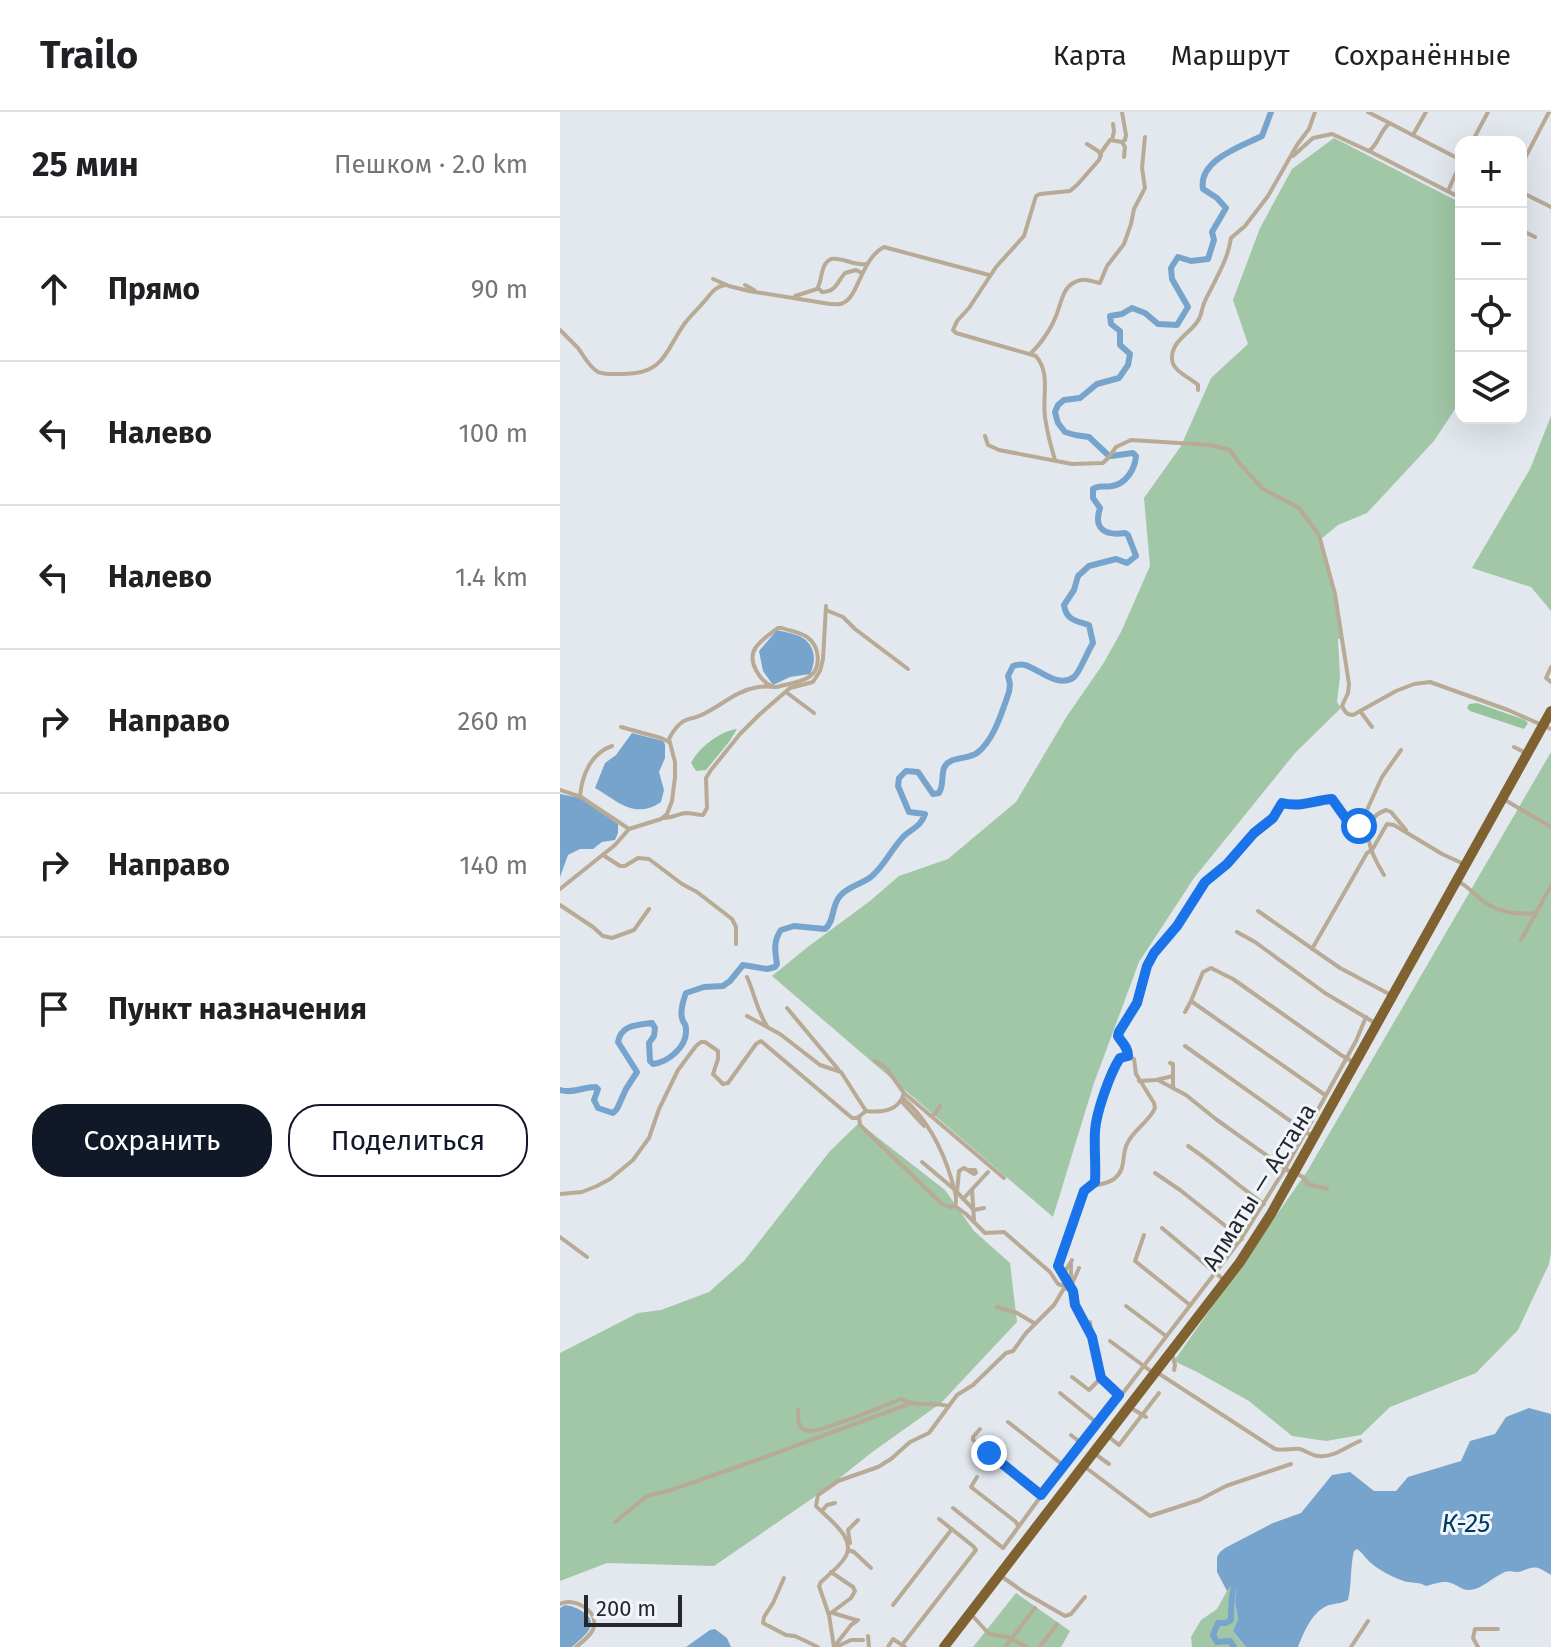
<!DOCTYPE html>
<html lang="ru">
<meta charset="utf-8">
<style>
body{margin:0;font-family:"Fira Sans",sans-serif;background:#f2f2f2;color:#202124}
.controls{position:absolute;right:24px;top:24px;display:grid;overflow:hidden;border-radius:16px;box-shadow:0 8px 32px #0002}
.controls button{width:72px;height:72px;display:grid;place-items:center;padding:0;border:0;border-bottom:2px solid #e0e0e0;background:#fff;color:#202124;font:40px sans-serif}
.scale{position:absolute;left:24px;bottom:20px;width:98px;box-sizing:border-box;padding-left:8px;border:4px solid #25272a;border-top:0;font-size:22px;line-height:28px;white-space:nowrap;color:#25272a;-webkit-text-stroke:6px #f1f6fc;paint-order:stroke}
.stop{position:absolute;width:24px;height:24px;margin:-18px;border:6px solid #1a73e8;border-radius:50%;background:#fff}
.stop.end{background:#1a73e8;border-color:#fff;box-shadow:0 2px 8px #0008}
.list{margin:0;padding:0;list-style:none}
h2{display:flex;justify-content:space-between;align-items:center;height:104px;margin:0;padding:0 32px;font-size:34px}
h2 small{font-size:26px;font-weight:400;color:#757577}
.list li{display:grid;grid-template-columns:52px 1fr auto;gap:24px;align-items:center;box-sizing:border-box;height:144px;padding:0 32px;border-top:2px solid #e0e0e0}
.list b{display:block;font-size:30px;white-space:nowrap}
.list em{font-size:26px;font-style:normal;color:#757577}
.actions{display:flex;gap:16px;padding:24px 32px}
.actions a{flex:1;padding:18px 0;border:2px solid #111827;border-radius:32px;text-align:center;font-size:28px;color:#111827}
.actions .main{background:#111827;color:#fff}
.icon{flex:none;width:44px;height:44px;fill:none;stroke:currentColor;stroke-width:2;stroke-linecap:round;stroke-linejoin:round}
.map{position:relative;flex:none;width:991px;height:1535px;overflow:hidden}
header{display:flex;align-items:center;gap:48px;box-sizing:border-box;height:112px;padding:0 40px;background:#fff;border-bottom:2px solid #e0e0e0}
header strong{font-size:38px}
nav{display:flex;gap:44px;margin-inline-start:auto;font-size:28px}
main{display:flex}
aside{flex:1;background:#fff}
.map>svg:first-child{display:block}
.green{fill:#a1c7a6}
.forest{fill:#95c49c}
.water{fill:#76a4cc}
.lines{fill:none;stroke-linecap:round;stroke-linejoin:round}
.river{stroke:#76a4cc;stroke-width:6}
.street{stroke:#b8aa94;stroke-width:4}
.highway{stroke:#7f6230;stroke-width:10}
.route{stroke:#1a73e8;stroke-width:10}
.labels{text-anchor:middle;stroke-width:6;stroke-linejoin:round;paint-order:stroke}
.street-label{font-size:24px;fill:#25272a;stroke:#f1f6fc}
.water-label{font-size:26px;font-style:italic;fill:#023b61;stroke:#f1f6fc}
</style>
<header>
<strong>Trailo</strong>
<nav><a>Карта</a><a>Маршрут</a><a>Сохранённые</a></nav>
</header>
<main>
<aside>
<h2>25 мин<small>Пешком · 2.0 km</small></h2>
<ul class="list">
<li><svg class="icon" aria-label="ahead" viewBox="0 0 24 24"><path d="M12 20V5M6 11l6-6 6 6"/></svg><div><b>Прямо</b></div><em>90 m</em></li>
<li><svg class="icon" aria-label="left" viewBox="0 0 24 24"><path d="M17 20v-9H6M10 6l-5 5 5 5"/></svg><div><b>Налево</b></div><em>100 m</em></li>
<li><svg class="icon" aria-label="left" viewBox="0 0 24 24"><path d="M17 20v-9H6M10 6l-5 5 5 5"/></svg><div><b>Налево</b></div><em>1.4 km</em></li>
<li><svg class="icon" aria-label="right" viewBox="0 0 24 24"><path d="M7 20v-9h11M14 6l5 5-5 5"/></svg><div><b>Направо</b></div><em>260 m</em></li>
<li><svg class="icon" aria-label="right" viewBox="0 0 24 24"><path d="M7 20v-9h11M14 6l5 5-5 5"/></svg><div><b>Направо</b></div><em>140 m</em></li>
<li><svg class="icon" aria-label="arrive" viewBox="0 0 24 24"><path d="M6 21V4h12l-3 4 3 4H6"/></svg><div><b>Пункт назначения</b></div></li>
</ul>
<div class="actions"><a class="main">Сохранить</a><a>Поделиться</a></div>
</aside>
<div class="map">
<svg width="991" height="1535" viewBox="0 0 991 1535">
<rect width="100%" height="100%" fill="#e3e8ef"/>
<g class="green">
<path d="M774 26 901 91V218L895 232 901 236V288L874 329 807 401 778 413 761 427 774 476 782 527H778L780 565 777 590 781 596 735 641 634 766 579 850 534 971 493 1105 212 864 249 834 310 789 339 764 388 747 456 690 507 604 543 552 561 520 590 454 584 386 621 334 651 266 688 232 673 188 700 116 732 57Z"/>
<path d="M991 304V499L971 475 912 456 970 357Z"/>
<path d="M991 640V1140L989 1152 958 1218 916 1261 830 1295 801 1323 766 1329 732 1324 689 1289 637 1260 614 1249 748 1058Z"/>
<path d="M299 1011 385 1078 414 1119 450 1151 457 1210 381 1291 311 1341 266 1377 154 1454 47 1451 0 1469V1241L78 1201 101 1198 149 1180 184 1149 270 1039Z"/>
<path d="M678 1464 675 1490 678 1507 673 1519 686 1535H632L631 1525 641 1508 657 1497 667 1479Z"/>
<path d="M456 1481 510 1519 501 1535H413Z"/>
</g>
<g class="forest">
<path d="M917 591 965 608 968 611 964 617 910 599 907 596 909 592Z"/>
<path d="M177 617 169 630 146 658 136 659 131 651C138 636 160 619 177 617Z"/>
</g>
<g class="water">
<path d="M217 518C224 520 237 522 243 526 256 535 256 550 250 562L230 565 213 573 203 559 199 539Z"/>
<path d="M72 621 103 629 105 632V646L99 660 104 678 101 690C74 708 58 689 35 676L45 651 56 643Z"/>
<path d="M0 682 20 686 58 712V721L55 728 42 730 33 737H20L8 743 0 765Z"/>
<path d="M969 1296 991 1302V1463C978 1455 976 1453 962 1459 954 1462 950 1457 943 1461 931 1466 923 1477 909 1478 901 1478 898 1473 891 1471 884 1468 873 1472 866 1474 858 1469 850 1472 841 1468 833 1465 817 1457 811 1451 805 1446 803 1441 797 1437L794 1439C790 1455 792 1471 788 1488 780 1492 777 1491 769 1493 752 1499 744 1520 738 1535H686L673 1519 678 1507 675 1490 678 1466 667 1479 657 1460V1445L660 1440 665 1436 713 1411 741 1401 772 1363 790 1360 814 1379H836L848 1365 901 1349 910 1329 935 1322 946 1305Z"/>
<path d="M5 1493C13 1494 17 1496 23 1500 42 1512 23 1525 12 1535H0V1496Z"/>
<path d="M155 1517 167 1526 171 1535H126L150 1518Z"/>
</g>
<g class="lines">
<g class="river">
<path d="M548 343 529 325 515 323 505 320 498 311 495 300 498 293 504 288 520 286 537 272 559 266 568 253 570 242 560 233V219L551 212 550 204 562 202 572 196 585 201 598 212 617 213 628 195 612 167 611 156 618 145 631 149 648 147 654 128 652 120 666 96 657 86 643 77C638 48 682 34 702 24L711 0"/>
<path d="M0 978C13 982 22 975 36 975L38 977 34 988 38 996 53 1001 57 997 66 977 77 960 58 930C61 913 76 913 92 911L95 916 94 924 89 931 90 949 93 952C108 950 127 935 126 918 126 910 124 914 122 906 120 898 123 889 126 881L144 875 163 874 170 869 183 853 207 857 215 855 217 852C215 840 213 829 221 818L234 814 265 817C275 809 271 794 280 784 288 774 303 772 312 764 325 753 332 736 344 724 353 716 361 714 365 702L349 700 338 674 339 666 346 659 358 660 373 682 379 681C384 673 381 665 384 656 389 644 407 648 417 641 434 628 442 600 449 580L450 572 448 564 453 554C456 553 462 552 465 553 479 557 498 577 514 565 520 560 527 540 533 531L529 513C516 509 506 508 504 493L514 478 518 464 529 454 556 447 567 451 576 444 568 423 565 421C545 424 533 417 540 396L533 386V377C540 372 543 376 552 374 566 372 575 357 576 344L573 341 551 344"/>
<path d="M674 1535 670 1529 657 1530 653 1523 658 1511H666L671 1508C671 1491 671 1475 681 1460"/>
</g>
<g class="street">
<path d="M562 0 566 23 565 28 562 30 565 35 564 45"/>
<path d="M808 0 901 48"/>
<path d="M853 23 866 0"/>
<path d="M552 28 554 19 553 12"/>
<path d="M912 30 928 0"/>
<path d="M809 39C819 32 820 18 830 11"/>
<path d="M540 42 550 28 562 30"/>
<path d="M733 44 753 26 772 22 809 39 901 86"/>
<path d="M961 54 989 0"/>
<path d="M888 79 901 50"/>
<path d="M961 80 991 95"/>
<path d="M961 118 975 125"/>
<path d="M153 167 169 174 189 179 270 192C274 192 280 193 283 191 299 184 301 147 324 135L429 163"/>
<path d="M185 173 194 178"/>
<path d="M258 176 262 180C276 180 277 170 285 161L296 158 302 161"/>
<path d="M235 184 257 177C263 167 260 152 271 147 283 145 294 154 306 152"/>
<path d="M0 218C6 224 12 230 18 236 24 244 29 255 38 260 45 263 55 262 63 262 105 262 105 239 125 211 130 204 137 198 142 192 150 184 153 175 165 173"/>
<path d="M470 242C480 233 491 217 496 204 502 190 502 172 521 168 527 167 534 170 540 171L547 154 564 132 571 112 574 97 585 76 582 56 585 25"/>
<path d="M638 278V273C631 266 612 259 612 247 611 228 632 221 639 207 642 201 642 195 645 189 655 168 668 148 671 126L685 114 708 84 737 33 749 17 755 0"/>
<path d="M425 324 428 333 439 338 512 352 543 351 549 345 556 335 571 328 650 333 670 338 680 352 702 376 739 396 759 423 775 482 789 572 788 581 782 594C785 600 787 603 793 603L836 579 854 572 870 570 948 598 991 617"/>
<path d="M495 348C491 335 487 319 485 305 482 284 491 262 476 244L396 221 393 218 397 209 409 196 436 155 464 124 476 84 480 82 510 79 518 72 539 48 541 43 538 39 527 32"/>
<path d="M266 498 283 505 295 517 348 557"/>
<path d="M991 555 986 566 991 570"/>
<path d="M226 580 254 601"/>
<path d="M800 599 812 615"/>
<path d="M61 615 101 626 109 630"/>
<path d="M954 635 966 641"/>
<path d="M0 678 21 685 69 717"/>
<path d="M20 684C22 663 31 641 52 634"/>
<path d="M945 688 991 715"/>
<path d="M104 706C112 706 118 702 126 701 132 701 137 703 143 703L147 696 146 666 151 658 180 622 200 602 230 576 253 570 260 559 263 547 266 494"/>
<path d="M43 743 60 754H65L78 746 89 747 122 772 137 780 172 807 176 815V832"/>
<path d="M824 763C811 742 795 709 826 698L831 700 846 718"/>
<path d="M899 770C907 774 913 780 919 786 935 800 956 803 976 801"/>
<path d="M0 777 55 733 69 717 101 707 107 702 112 689 115 665V650L109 627C112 621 116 615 121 611 127 606 133 607 139 604 159 596 174 579 198 575 203 574 211 575 217 575 227 572 240 571 249 565 262 556 260 534 247 525 240 520 230 519 222 516H218C211 521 201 528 196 535 186 549 200 569 213 575"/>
<path d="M0 793 33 815 43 824 52 826 74 818 89 797"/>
<path d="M698 799 780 856 831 883"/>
<path d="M677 820 695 830 765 881 815 911"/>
<path d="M961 828 991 774"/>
<path d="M752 837 807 741 812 738 827 712 834 713 882 742 904 752"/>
<path d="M187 865C194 880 197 899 207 914"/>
<path d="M227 896 278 957"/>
<path d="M625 900 631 889"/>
<path d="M187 904 220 922 260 953 281 960 306 999C323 1001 339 999 344 981L326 956 315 949"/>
<path d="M625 934 753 1025"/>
<path d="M610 951 613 952V975"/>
<path d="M598 968 626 983 657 1008 733 1062"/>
<path d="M579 969 596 968 613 964"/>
<path d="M344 981 444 1066"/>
<path d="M765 983 631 889 643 860 651 856 673 867 781 943 795 951"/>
<path d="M343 986C368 1008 383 1038 392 1069 394 1078 398 1085 395 1094"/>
<path d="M342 990 364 1014"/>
<path d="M371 1004 375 1002 380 994"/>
<path d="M299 1005 300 1013 382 1092 390 1095 395 1094 406 1102 425 1121 444 1120 490 1160 498 1172 513 1177 515 1193 533 1228 541 1266 559 1283"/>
<path d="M628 1034C655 1052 678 1074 704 1092"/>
<path d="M362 1050 394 1077 414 1098 424 1096"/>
<path d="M595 1061 620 1078 682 1127"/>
<path d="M735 1061 743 1065 748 1072 767 1077"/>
<path d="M533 1072 536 1067V1014L557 950 562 944H568"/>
<path d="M412 1078 414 1108"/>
<path d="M397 1080 399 1059 404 1056 414 1062 416 1061 415 1058H409"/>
<path d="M0 1082 22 1080 37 1074 50 1067 73 1048 89 1026 99 997 118 958 136 934 141 930H145L158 939V947L153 962 163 972 168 971 196 932 201 929 292 1006H297L306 999"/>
<path d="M403 1087 428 1060"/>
<path d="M602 1116 664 1168"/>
<path d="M584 1123 575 1149 630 1193"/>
<path d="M0 1125 27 1145"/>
<path d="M511 1152V1169"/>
<path d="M503 1163 512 1148"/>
<path d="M511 1174 519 1156"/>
<path d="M511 1176 498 1156V1152L524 1079C532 1072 544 1074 554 1067 567 1057 561 1044 567 1032 573 1018 589 1010 595 996L594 991 576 962 574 947 568 944 566 935 558 924 559 920 577 891 587 854 594 841 617 814 645 770 667 752 694 721 713 706 721 692H746L772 687 792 715H798L801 711 822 665 841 638"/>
<path d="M566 1194 606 1224"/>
<path d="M437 1195 457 1201 474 1211"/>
<path d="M530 1210 531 1220"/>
<path d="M550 1229 592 1260"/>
<path d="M612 1241 615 1253 614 1258"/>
<path d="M598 1261 715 1337C724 1339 732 1336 740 1337 747 1339 752 1344 758 1344 774 1346 787 1334 800 1329"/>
<path d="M512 1265 529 1278 541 1266"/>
<path d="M500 1281 537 1311"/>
<path d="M571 1296 586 1305"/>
<path d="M238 1298C238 1306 237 1317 248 1319 260 1321 326 1293 341 1287 354 1295 372 1290 388 1294"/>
<path d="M448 1310 503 1353"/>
<path d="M420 1317 413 1325V1328L481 1383"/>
<path d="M511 1323 521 1331"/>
<path d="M549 1325 559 1333 599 1281"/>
<path d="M535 1342 549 1352"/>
<path d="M525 1355 590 1404 639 1388 666 1374 731 1352"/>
<path d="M417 1365 411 1375 456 1410 458 1414"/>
<path d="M393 1396 443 1436 503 1354 559 1283 563 1281 681 1127 725 1057 796 929 806 905"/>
<path d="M262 1399 267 1393 275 1391"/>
<path d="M55 1410 87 1384 111 1378 197 1348 349 1292"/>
<path d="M290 1431 288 1418 298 1408"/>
<path d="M288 1438 294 1440 311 1456"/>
<path d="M271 1460 293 1475 295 1479 291 1486 271 1501"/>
<path d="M441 1464 465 1481 505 1504 511 1502 525 1485"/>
<path d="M224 1466 213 1491 204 1505 203 1511 226 1523 235 1524 258 1535"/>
<path d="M0 1492C14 1485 37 1498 34 1514 33 1522 22 1530 16 1535"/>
<path d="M333 1493 392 1417"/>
<path d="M273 1501 296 1508"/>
<path d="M410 1501 429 1522 448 1525 467 1535"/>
<path d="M308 1524 309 1535"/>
<path d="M342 1533 416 1438 413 1434 379 1407"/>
<path d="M278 1534 291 1528H303"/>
<path d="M274 1535 269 1503 259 1474 261 1470C268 1463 278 1456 284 1447 299 1427 268 1407 256 1394L258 1383 278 1369 318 1355 331 1347 350 1330 369 1321 397 1283 413 1273 446 1241 453 1239 466 1221 494 1193 503 1178 508 1175"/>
<path d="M274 1535 291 1513 298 1508"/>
<path d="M328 1535 333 1527 345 1535"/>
<path d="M445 1535 475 1496"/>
<path d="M480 1535 497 1512"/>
<path d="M791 1535 808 1509"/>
<path d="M918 1535 913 1526 915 1517H938"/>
</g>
<path class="highway" d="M384 1535 680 1150 711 1102 991 599"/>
</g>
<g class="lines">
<path class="route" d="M429 1341 481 1383 559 1283 541 1266 532 1225 515 1193 513 1179 498 1154 524 1079 535 1070C536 1053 534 1036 535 1019 536 1001 550 961 560 946L568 944C568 935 562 931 558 924L559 920 577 891 587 854 594 841 617 814 645 770 667 752 694 721 713 706 722 691C739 696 755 688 772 687L792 715 796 716 799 714"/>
</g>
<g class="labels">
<g class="street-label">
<text transform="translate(699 1075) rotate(-58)" y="8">Алматы — Астана</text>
</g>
<g class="water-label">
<text x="906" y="1420">К-25</text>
</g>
</g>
</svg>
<div class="controls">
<button>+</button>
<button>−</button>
<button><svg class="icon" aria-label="locate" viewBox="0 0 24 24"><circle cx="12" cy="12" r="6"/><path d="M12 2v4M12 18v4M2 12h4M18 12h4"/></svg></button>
<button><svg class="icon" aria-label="layers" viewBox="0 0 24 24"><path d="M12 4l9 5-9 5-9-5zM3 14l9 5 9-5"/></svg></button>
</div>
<div class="scale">200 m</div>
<div class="stop" style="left:799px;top:714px"></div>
<div class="stop end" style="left:429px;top:1341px"></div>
</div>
</main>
